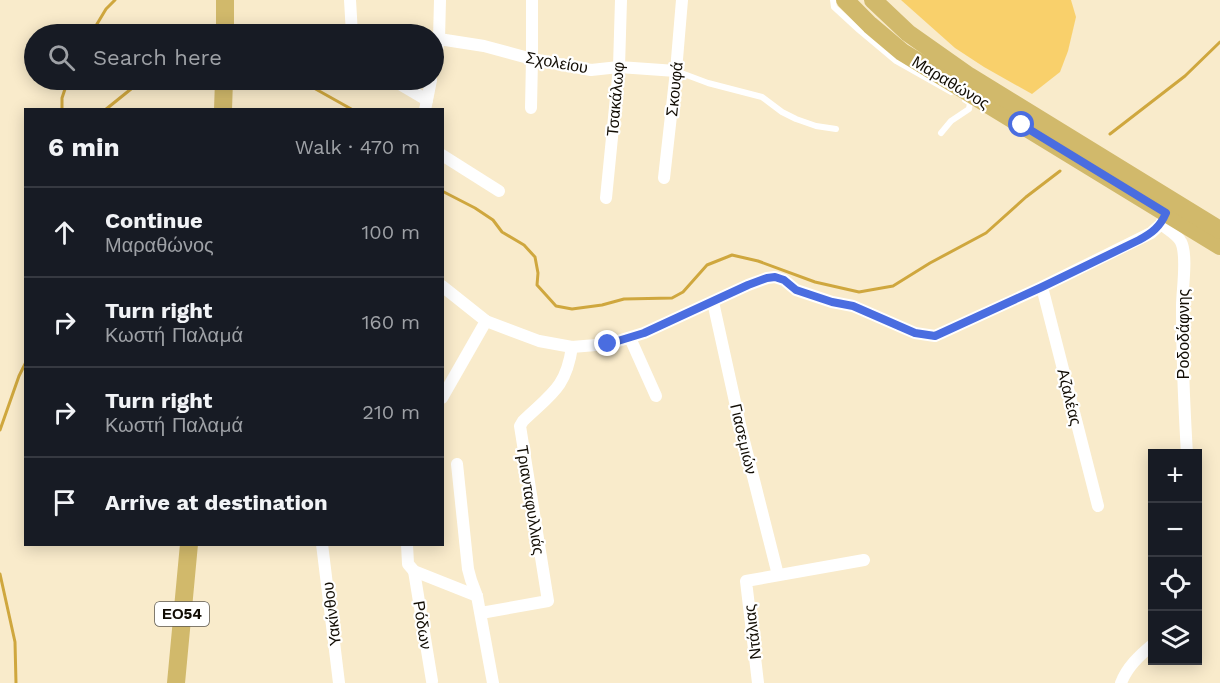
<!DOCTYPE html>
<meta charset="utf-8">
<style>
body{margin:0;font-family:"Work Sans",sans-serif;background:#20242c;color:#f1f3f6}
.controls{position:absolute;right:18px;bottom:18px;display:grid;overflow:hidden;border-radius:0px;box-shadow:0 3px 15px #0003}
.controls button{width:54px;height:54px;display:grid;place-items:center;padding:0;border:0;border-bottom:2px solid #363941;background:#171b24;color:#f1f3f6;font:30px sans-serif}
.stop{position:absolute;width:18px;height:18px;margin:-14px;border:4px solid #4a6de0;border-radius:50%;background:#fff}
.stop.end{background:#4a6de0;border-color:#fff;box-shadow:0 2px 6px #0008}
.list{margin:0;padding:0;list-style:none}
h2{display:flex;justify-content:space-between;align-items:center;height:78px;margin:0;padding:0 24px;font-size:26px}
h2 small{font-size:20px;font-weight:400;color:#9ea1a6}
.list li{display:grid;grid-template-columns:39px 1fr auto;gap:18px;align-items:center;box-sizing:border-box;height:90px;padding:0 24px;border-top:2px solid #363941}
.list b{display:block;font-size:22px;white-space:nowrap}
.list p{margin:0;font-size:20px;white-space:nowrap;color:#9ea1a6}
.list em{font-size:20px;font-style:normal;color:#9ea1a6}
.icon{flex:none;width:33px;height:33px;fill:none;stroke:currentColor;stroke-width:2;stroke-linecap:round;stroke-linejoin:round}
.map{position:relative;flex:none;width:1220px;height:683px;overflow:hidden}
.search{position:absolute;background:#171b24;box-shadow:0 3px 15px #0003;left:24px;top:24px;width:420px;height:66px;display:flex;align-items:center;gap:15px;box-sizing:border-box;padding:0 21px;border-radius:33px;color:#9ea1a6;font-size:22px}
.panel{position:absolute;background:#171b24;box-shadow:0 3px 15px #0003;left:24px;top:108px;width:420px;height:438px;border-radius:0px}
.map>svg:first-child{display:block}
.green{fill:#f9d06b}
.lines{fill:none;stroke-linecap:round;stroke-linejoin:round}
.stream{stroke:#cfa73e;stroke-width:3}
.lane{stroke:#fff;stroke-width:6}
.street{stroke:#fff;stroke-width:12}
.primary{stroke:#d1b96b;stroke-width:18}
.route{stroke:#4a6de0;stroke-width:8}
.labels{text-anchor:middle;stroke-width:4.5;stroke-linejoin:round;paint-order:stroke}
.shield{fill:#fff;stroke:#59564f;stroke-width:1.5}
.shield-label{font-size:15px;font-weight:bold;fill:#120d04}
.street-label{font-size:16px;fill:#120d04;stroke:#fff}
</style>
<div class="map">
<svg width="1220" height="683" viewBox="0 0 1220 683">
<rect width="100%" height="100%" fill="#f9ebcb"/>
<path class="green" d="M901 0H1071L1076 17 1068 51 1060 72 1032 94 984 67 955 48Z"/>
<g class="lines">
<g class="stream">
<path d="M91 34 106 9 115 0"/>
<path d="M296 80 312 87 353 110"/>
<path d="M62 110V98L68 80"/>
<path d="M105 110 136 85 156 80"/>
<path d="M1110 134 1185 76 1220 42"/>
<path d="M442 191 475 208 493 220 502 232 524 245 535 257 538 273 537 285 556 306 572 309 602 305 624 299 672 298 683 292 707 265 732 255 758 261 815 282 859 292 893 286 930 263 986 233 1026 197 1060 171"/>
<path d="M0 430 19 376 26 362"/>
<path d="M0 574 15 642 16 683"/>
</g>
<g class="lane">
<path d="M833 0 834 7 859 30 896 61 951 92"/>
<path d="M676 71 708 83 762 97 782 112 796 119 816 126 836 129"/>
<path d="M941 133 951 121 969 109 970 103 965 100"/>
</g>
<g class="street">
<path d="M350 0 352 34"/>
<path d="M439 39 484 46 532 59 591 70 619 67 676 71"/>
<path d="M434 67 439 39 440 0"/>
<path d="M393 80 427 100"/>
<path d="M531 108 532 59V0"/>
<path d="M425 110 431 80"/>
<path d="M442 155 499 191"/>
<path d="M664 178 676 71 682 0"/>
<path d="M606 198 619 67 621 0"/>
<path d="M1161 224C1167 229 1178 235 1181 242 1188 256 1182 290 1182 306 1182 355 1184 404 1187 454"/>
<path d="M442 286 486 321 539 341 572 347 608 344 644 333 748 285 767 278 775 277 784 280 796 290 832 302 853 306 915 333 935 336 1042 287 1151 233 1161 224 1166 213"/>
<path d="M1042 287 1098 506"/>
<path d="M713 302 741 429 778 575"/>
<path d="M630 338 656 396"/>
<path d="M442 398 486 321"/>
<path d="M457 464 468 569 471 580 477 596 493 683"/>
<path d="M322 544 339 683"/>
<path d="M407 544 408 564 414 571 477 596"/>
<path d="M414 571 432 681"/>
<path d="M481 613 548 601 520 426 523 421C551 394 566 388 572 347"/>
<path d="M758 683 746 581 864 560"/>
<path d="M1121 683C1127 667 1139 656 1152 645"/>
</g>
<g class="primary">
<path d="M225 0V34"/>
<path d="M845 0 870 25 902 52 1220 246"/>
<path d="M873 0 908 33 969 76 1220 230"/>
<path d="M223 110 224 80"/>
<path d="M176 683 189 544"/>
</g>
</g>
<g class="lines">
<path class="route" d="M608 344 644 333 748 285 767 278 775 277 784 280 796 290 832 302 853 306 915 333 935 336 1042 287 1139 240C1152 233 1160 227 1166 213L1022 125"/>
</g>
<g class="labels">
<rect class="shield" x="155" y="602" width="54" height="24" rx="4.5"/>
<g class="shield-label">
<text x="182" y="619">ΕΟ54</text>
</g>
<g class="street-label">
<text transform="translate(557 62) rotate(10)" y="6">Σχολείου</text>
<text transform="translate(951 82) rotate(31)" y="6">Μαραθώνος</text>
<text transform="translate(674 89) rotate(-84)" y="6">Σκουφά</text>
<text transform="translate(615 99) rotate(-85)" y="6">Τσακάλωφ</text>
<text transform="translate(1183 334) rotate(-90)" y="6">Ροδοδάφνης</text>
<text transform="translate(1070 397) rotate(76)" y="6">Αζαλέας</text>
<text transform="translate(744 439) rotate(77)" y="6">Γιασεμιών</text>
<text transform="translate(531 500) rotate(81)" y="6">Τριανταφυλλιάς</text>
<text transform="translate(331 614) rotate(-97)" y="6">Υακίνθου</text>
<text transform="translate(423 625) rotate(81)" y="6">Ρόδων</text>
<text transform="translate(752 632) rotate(-97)" y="6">Ντάλιας</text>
</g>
</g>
</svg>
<div class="controls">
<button>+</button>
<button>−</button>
<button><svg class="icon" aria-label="locate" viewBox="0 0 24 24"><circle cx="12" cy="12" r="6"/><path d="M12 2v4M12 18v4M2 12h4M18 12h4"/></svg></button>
<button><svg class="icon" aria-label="layers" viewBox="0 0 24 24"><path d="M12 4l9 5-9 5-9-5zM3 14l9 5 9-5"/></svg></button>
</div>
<div class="stop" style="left:1022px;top:125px"></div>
<div class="stop end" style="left:608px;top:344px"></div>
<div class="search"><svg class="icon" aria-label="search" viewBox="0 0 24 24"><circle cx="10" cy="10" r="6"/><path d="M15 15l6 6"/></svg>Search here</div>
<section class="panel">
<h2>6 min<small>Walk · 470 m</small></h2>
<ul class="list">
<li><svg class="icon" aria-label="ahead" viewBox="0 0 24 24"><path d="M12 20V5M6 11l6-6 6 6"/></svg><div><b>Continue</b><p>Μαραθώνος</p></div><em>100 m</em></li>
<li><svg class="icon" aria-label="right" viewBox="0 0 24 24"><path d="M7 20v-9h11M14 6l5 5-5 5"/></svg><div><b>Turn right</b><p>Κωστή Παλαμά</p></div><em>160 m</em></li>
<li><svg class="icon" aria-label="right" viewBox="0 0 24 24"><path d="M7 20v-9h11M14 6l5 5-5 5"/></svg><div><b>Turn right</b><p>Κωστή Παλαμά</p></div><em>210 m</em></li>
<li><svg class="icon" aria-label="arrive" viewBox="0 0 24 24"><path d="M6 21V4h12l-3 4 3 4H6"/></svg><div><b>Arrive at destination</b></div></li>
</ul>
</section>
</div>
